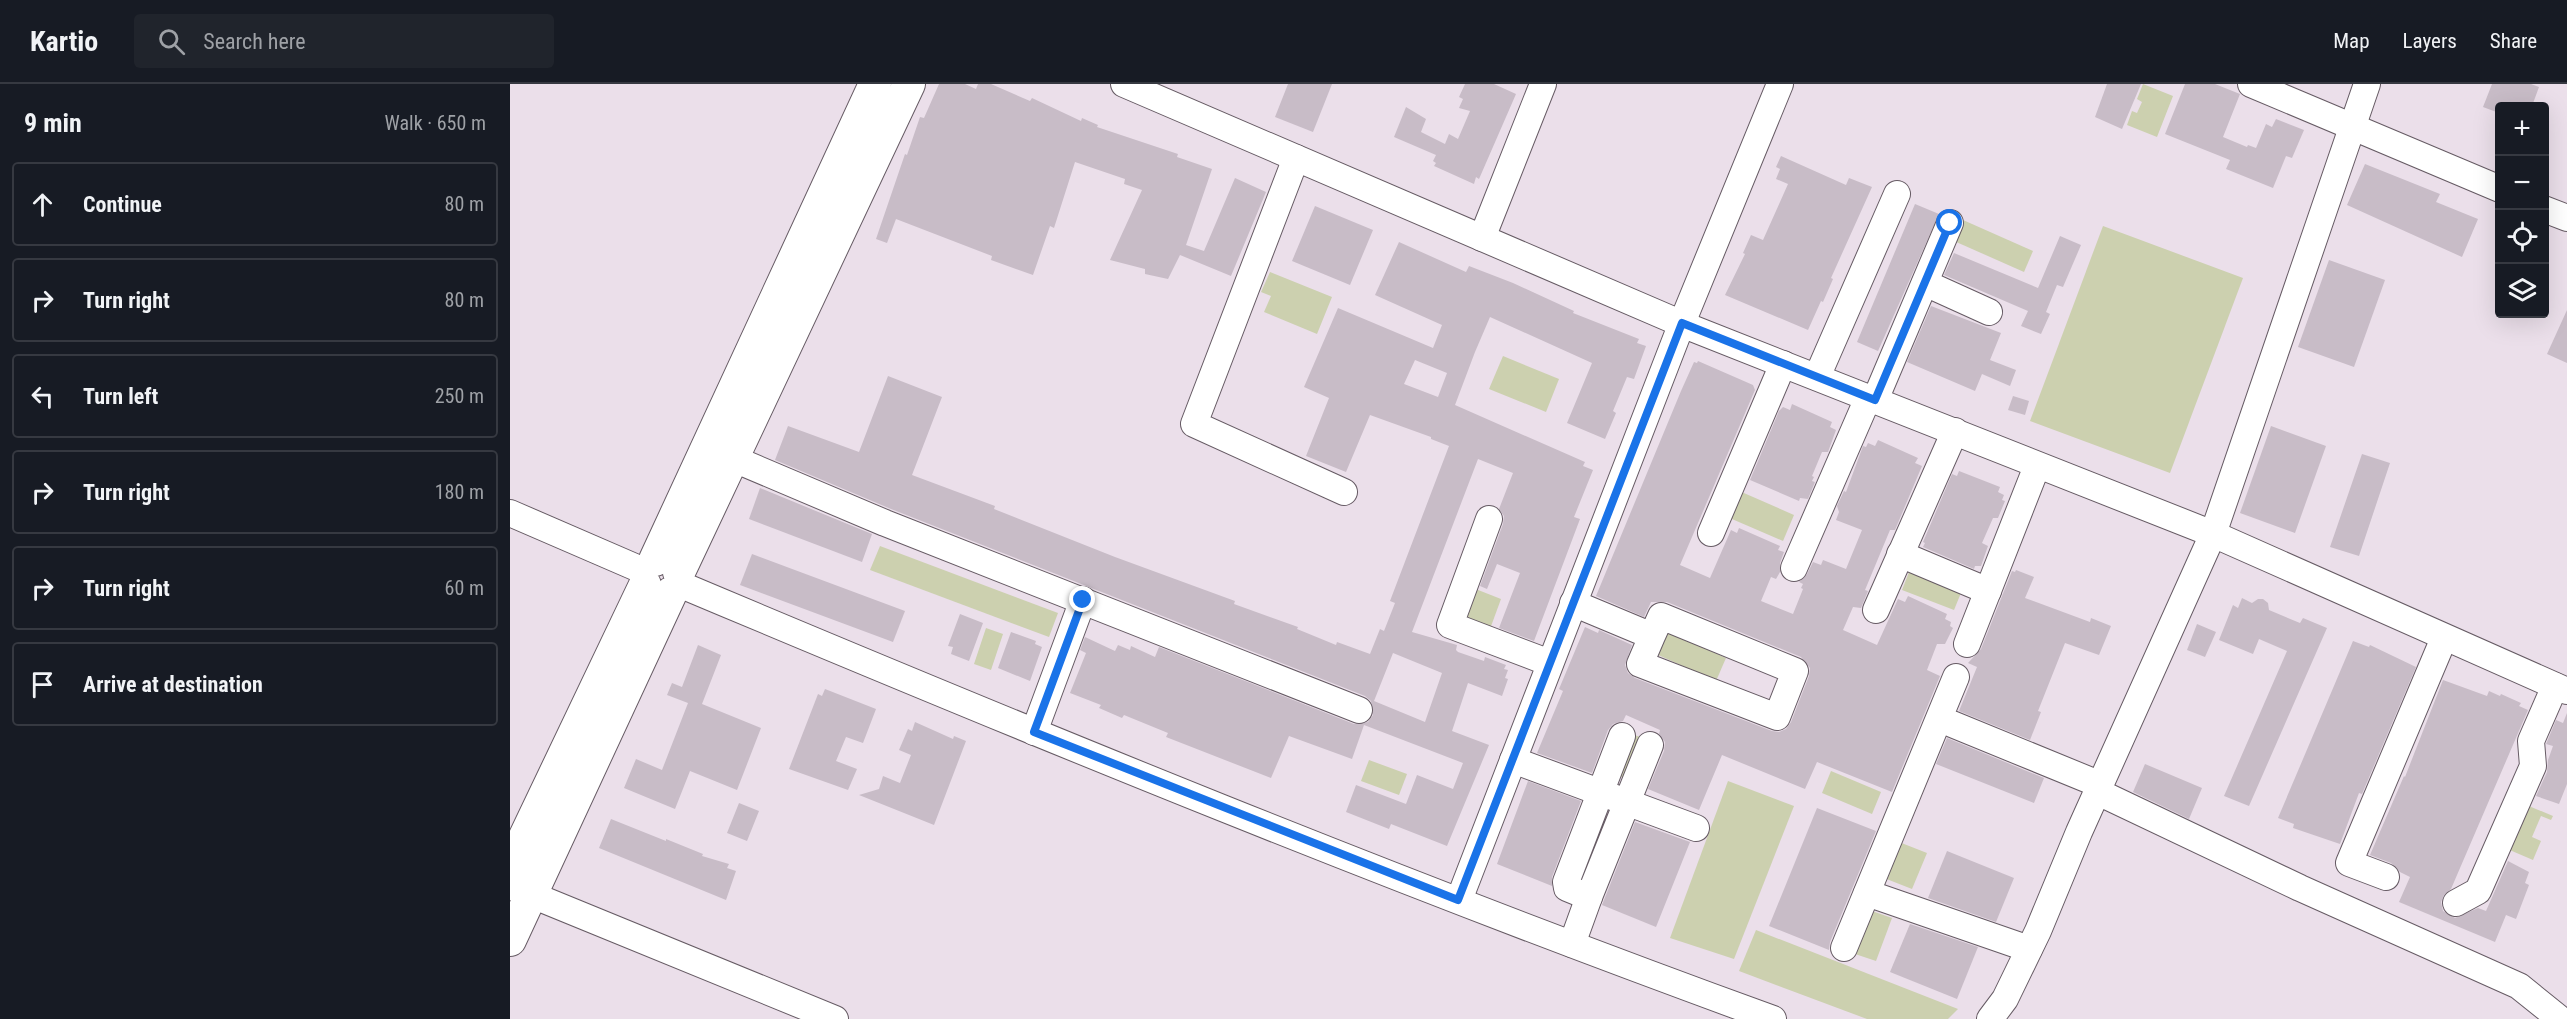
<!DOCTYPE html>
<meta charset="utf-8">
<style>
body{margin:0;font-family:"Roboto Condensed",sans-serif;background:#20242c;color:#f1f3f6}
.controls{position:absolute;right:18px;top:18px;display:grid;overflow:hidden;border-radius:6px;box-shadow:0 6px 24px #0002}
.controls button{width:54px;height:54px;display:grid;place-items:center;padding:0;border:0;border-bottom:2px solid #363941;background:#171b24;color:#f1f3f6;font:30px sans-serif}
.stop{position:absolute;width:18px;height:18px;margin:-14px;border:4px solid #1a73e8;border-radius:50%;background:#fff}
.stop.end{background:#1a73e8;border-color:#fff;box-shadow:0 2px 6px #0008}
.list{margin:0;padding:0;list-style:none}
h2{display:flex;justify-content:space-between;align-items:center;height:78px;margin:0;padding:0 24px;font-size:26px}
h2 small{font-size:20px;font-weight:400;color:#9ea1a6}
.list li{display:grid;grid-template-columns:39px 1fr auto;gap:18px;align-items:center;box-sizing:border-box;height:84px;margin:0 12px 12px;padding:0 12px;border:2px solid #363941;border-radius:6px}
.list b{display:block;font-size:22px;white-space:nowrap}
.list em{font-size:20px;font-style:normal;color:#9ea1a6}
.icon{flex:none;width:33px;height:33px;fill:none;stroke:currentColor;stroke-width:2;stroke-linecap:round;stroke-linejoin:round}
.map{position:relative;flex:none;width:2057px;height:935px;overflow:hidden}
header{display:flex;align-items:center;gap:36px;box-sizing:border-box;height:84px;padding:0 30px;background:#171b24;border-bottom:2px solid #363941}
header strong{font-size:28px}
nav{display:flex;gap:33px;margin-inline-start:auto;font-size:21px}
.search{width:420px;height:54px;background:#20242c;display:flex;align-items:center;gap:15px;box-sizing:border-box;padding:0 21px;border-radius:6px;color:#9ea1a6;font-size:22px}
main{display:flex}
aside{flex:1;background:#171b24}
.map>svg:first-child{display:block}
.green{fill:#ccd0af}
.building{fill:#c8bcc7;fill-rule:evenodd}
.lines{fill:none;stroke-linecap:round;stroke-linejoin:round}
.minor-casing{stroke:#665b64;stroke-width:28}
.major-casing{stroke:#665b64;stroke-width:34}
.minor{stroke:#fff;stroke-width:26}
.major{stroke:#fff;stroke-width:32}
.route{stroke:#1a73e8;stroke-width:8}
</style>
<header>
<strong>Kartio</strong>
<div class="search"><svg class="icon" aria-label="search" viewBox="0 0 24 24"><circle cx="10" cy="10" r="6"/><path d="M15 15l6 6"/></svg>Search here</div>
<nav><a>Map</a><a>Layers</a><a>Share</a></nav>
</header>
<main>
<aside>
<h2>9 min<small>Walk · 650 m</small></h2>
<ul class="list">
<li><svg class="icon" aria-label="ahead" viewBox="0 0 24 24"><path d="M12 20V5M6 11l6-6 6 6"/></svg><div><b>Continue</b></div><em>80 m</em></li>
<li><svg class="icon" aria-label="right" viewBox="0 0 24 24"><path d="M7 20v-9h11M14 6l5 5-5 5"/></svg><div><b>Turn right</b></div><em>80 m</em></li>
<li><svg class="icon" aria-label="left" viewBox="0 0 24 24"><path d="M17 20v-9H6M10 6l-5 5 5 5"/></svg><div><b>Turn left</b></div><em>250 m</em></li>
<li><svg class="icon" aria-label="right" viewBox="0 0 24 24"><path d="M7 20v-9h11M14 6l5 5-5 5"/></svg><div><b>Turn right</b></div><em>180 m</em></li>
<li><svg class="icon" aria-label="right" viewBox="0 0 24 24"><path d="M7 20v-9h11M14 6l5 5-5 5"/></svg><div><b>Turn right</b></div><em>60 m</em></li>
<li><svg class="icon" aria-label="arrive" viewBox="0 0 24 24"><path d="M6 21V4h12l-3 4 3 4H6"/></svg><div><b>Arrive at destination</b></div></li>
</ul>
</aside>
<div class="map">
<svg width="2057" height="935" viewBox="0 0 2057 935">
<rect width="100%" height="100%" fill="#ebdfea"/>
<g class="green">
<path d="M1633 0 1663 12 1647 53 1617 41 1622 27 1627 29 1632 18 1627 15Z"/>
<path d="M1453 136 1523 167 1514 188 1444 157Z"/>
<path d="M1593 142 1733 194 1660 389 1520 337Z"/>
<path d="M760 188 822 213 807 250 754 228 761 212 751 208Z"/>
<path d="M993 272 1049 295 1036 328 979 305Z"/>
<path d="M1227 406 1284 431 1273 457 1215 432Z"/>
<path d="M370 462 548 529 539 553 360 486Z"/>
<path d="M1401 483 1453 504 1444 526 1392 506Z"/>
<path d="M958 502 991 515 980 545 946 533Z"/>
<path d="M476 544 493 550 481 586 464 580Z"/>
<path d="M1156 546 1216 574 1206 597 1146 570Z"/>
<path d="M1117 648 1135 655 1118 696 1099 688Z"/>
<path d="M859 676 897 690 889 711 851 697Z"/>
<path d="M1321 687 1371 708 1362 730 1312 709Z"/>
<path d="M1218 697 1284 722 1224 875 1160 854Z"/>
<path d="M2014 720 2043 732 2041 736 2031 732 2022 753 2031 757 2023 776 1995 764Z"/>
<path d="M1389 758 1417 769 1402 805 1374 794Z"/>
<path d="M1362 827 1382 834 1366 877 1345 870Z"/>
<path d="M1246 846 1448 925 1438 935H1357L1229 887Z"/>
</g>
<g class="building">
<path d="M429 0H455L466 5 468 0H481L520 17 522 14 571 37 572 34 588 41 587 43 668 70 667 73 702 85 676 161 694 167 725 94 756 108 721 192 670 171 658 195 635 190V185L600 176 632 106 614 100 615 95 565 78 544 144 540 142 523 191 481 176 482 172 386 135 377 159 366 155 395 70 397 71 410 33 414 34Z"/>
<path d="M778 0H822L803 48 765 33Z"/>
<path d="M955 0H984L1006 10 969 95 966 93 964 100 924 82 926 79 923 77 926 71 884 53 896 23 916 35 911 48 935 60 939 50 948 55 960 27 949 24 953 15 949 13Z"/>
<path d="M1597 0H1631L1612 45 1585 33Z"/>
<path d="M1675 0H1705L1730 10 1713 53 1737 63 1738 61 1746 64 1756 40 1762 43 1766 35 1794 46 1782 74 1776 72 1763 104 1716 85 1720 76 1655 50Z"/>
<path d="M1982 0H2021L2029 3 2022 22H1989V29L1973 23Z"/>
<path d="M1271 72 1336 101 1339 94 1362 103 1321 194 1323 195 1313 218 1311 217 1298 246 1215 211 1235 170 1233 169 1241 151 1253 156 1278 100 1266 95 1270 85 1266 83Z"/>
<path d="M1855 80 1930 110 1926 118 1968 135 1952 173 1837 121Z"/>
<path d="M1405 120 1429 130 1368 267 1347 258Z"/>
<path d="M805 122 863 146 840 201 782 177Z"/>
<path d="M1550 152 1571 161 1553 203 1547 201 1536 228 1540 230 1531 250 1511 242 1518 227 1434 191 1444 169 1528 204Z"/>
<path d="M889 158 956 188 959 182 1003 199 1064 227 1063 229 1129 255 1127 259 1136 262 1124 295 1117 293 1103 327 1106 329 1095 355 1057 339 1082 279 980 233 965 268 945 321 1075 378 1073 382 1083 386 1064 433 1070 435 1024 557 989 544 1010 489 987 480 977 505 970 502 993 440 994 432 989 425 1003 389 968 375 902 548 947 561 946 566 948 568 974 577 975 573 996 581 994 585 998 586 995 594 998 595 992 612 958 599 942 647 979 661 937 762 881 740 879 745 836 728 846 701 896 720 907 691 943 705 953 679 854 641 842 675 779 652 761 694 656 653 658 649 614 631 612 634 589 624 591 621 560 609 576 569 570 566 575 553 605 567 608 561 620 566 621 562 645 573 649 563 844 640 858 638 863 631 861 617 855 612 381 425 265 376 278 342 349 368 378 292 432 313 402 391 485 422 484 425 605 473 725 517 724 520 788 543 787 545 826 561 827 558 860 570 870 545 874 547 885 519 880 517 939 362 921 355V353L860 331 836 388 796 372 819 314 794 303 828 224 923 264 932 241 865 211ZM905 276 937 289 928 313 894 300ZM883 569 932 589 915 638 864 617Z"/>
<path d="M1819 176 1875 196 1844 283 1788 263Z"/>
<path d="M1421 222 1491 249 1480 276 1506 286 1500 302 1472 290 1465 307 1397 278Z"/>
<path d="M2057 226V279L2037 270Z"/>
<path d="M1188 277 1243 301 1245 306 1170 481 1200 494 1221 446 1227 449 1229 444 1270 462 1268 466 1274 468 1270 479V488L1266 495 1261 493 1251 517 1283 530 1293 505 1291 504 1293 500 1289 498 1297 490 1303 478 1311 481 1313 476 1336 485 1352 446 1326 436 1329 428 1327 422 1334 407 1336 408 1353 362 1356 363 1358 359 1365 362 1368 356 1408 374 1405 379 1412 382 1385 446H1380L1355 506 1358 507 1351 524 1343 523 1333 546 1367 561 1388 515 1395 518 1398 512 1437 530 1435 535 1441 538 1440 542 1443 544 1435 560H1427L1417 586 1430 592 1382 708 1307 678 1295 705 1212 671 1189 726 1138 705 1154 667 1155 658 1149 650 1150 646 1116 631 1113 637 1103 640 1098 646 1082 689 1027 669 1053 607 1049 605 1075 543 1088 549 1089 546 1122 561 1115 581 1118 589 1125 594 1262 647 1269 648 1276 645 1281 638 1299 592 1300 584 1291 573 1157 518H1141L1134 533 1086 512 1171 307 1184 278 1187 279Z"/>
<path d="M1503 312 1519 317 1515 331 1498 326Z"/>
<path d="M1282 320 1322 338 1320 343 1326 346 1318 368H1312L1302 392 1304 393 1302 397 1305 398 1298 415 1290 414 1289 417 1240 396 1269 327 1273 323 1280 326Z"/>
<path d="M1761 342 1816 362 1785 449 1730 429Z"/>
<path d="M1852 370 1880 379 1849 472 1820 463Z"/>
<path d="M1449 387 1490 403 1488 408 1494 411 1492 416 1495 417 1488 434H1483L1472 459 1478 462 1471 482H1465L1464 485 1413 463 1415 459 1413 458 1442 390 1447 392Z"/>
<path d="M250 404 362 450 352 478 239 435Z"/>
<path d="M242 470 395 527 383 558 230 501Z"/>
<path d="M1506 486 1524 493 1515 514 1580 538 1581 534 1601 542 1589 571 1555 559 1528 627 1531 628 1520 656 1449 627 1467 583 1458 579 1471 565 1502 487 1505 488Z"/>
<path d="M1732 514 1742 519 1748 515H1753L1758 519 1759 526 1790 539 1793 534 1817 544 1739 722 1714 712 1777 567 1749 555 1743 570 1709 556 1723 521 1728 524Z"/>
<path d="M450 530 473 539 459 577 441 570 443 563 438 562Z"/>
<path d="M1687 540 1706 548 1695 573 1677 566Z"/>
<path d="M501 548 526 557 525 560 532 563 520 597 488 584Z"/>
<path d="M1843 557 1859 563 1860 561 1906 583 1852 710 1849 709 1830 760 1783 744 1784 740 1768 734Z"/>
<path d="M188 561 211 571 192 620 251 644 227 706 180 687 165 725 114 704 126 675 152 686 178 619 157 611 162 599 172 603Z"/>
<path d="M1933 596 1977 612 1979 607 1990 612 1991 610 2011 619 2009 622 2018 626 1941 805 1934 811 1931 818 1933 827 1945 834 1968 824 1976 827 1998 777 2019 788 2015 799 2019 801 2006 835 1996 831 1985 858 1889 818 1900 793 1890 788 1881 779 1860 771 1894 692 1895 693Z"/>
<path d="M315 605 366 625 353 659 336 653 326 677 347 685 338 706 279 685 308 610 312 612Z"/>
<path d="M2057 629V700L2049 720 2026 712 2037 688 2038 676 2043 662 2036 660 2046 636 2053 639Z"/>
<path d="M405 638 443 655 444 652 456 657 424 741 349 711 369 705 373 692 390 699 401 671 389 666 398 645 402 647Z"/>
<path d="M1437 654 1534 694 1524 719 1426 680Z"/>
<path d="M1635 680 1692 704 1679 735 1623 708Z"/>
<path d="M1018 697 1071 717 1042 793V802L987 780Z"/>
<path d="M229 719 249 727 237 757 217 749Z"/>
<path d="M1307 724 1366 747 1320 858 1319 866 1259 842Z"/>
<path d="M101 735 156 757V755L193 770 192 772 219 780 217 784 226 787 216 816 89 764Z"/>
<path d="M1125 738 1180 758 1146 843 1092 821Z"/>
<path d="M1437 767 1504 794 1486 838 1418 814Z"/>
<path d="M1400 840 1468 863 1447 915 1380 888Z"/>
</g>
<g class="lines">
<defs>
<g id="minor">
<path d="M614 0 1184 245 1703 450 2057 607"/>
<path d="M1741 0 1990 105"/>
<path d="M786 74 684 340 834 408"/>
<path d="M2034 125 2057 134"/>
<path d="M972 154 1033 0"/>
<path d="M1415 199 1479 228"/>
<path d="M1307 293 1387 110"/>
<path d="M1365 316 1440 139"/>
<path d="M224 375 375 439 849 626"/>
<path d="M0 429 134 487"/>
<path d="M979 435 940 541 1040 579"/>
<path d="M1201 449 1273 280"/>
<path d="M1390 470 1478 507"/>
<path d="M1284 484 1358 314"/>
<path d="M169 500C530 652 894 801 1263 935"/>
<path d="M1063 519 1142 552 1151 532 1285 587 1267 633 1130 580 1142 552"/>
<path d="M1366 526 1445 347"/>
<path d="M1457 560 1527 382"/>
<path d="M1442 640 1591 701"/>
<path d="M524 648 573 516"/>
<path d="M1112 652 1056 798 1057 804 1079 813 1140 661"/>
<path d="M1003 676 1186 744"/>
<path d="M1588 708 1790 804 2009 902 2050 935"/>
<path d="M1876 793 1839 779 1934 554"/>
<path d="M0 802 325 935"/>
<path d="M1357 809 1519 865"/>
<path d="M949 816 1172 239 1270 0"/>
<path d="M1946 819 1968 807 2023 682 2021 657 2045 602"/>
<path d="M1062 860 1079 813"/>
<path d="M1334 864 1446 593"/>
<path d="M1480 935 1495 915 1528 847 1569 748 1703 450 1857 0"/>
</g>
<g id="major">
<path d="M145 476 365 0"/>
<path d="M169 488 399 0"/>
<path d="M0 784 135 501"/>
<path d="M0 856 161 509"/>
</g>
</defs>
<use href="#minor" class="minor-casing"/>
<use href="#major" class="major-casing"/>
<use href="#minor" class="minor"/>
<use href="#major" class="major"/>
</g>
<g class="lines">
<path class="route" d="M573 516 524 648 948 816 1172 239 1365 316 1440 139"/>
</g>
</svg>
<div class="controls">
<button>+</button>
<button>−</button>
<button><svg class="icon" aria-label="locate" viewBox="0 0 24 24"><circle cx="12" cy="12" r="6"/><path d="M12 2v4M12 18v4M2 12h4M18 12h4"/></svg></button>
<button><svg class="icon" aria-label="layers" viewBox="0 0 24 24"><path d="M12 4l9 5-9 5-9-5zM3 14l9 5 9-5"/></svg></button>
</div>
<div class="stop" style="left:1440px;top:139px"></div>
<div class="stop end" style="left:573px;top:516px"></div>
</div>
</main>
